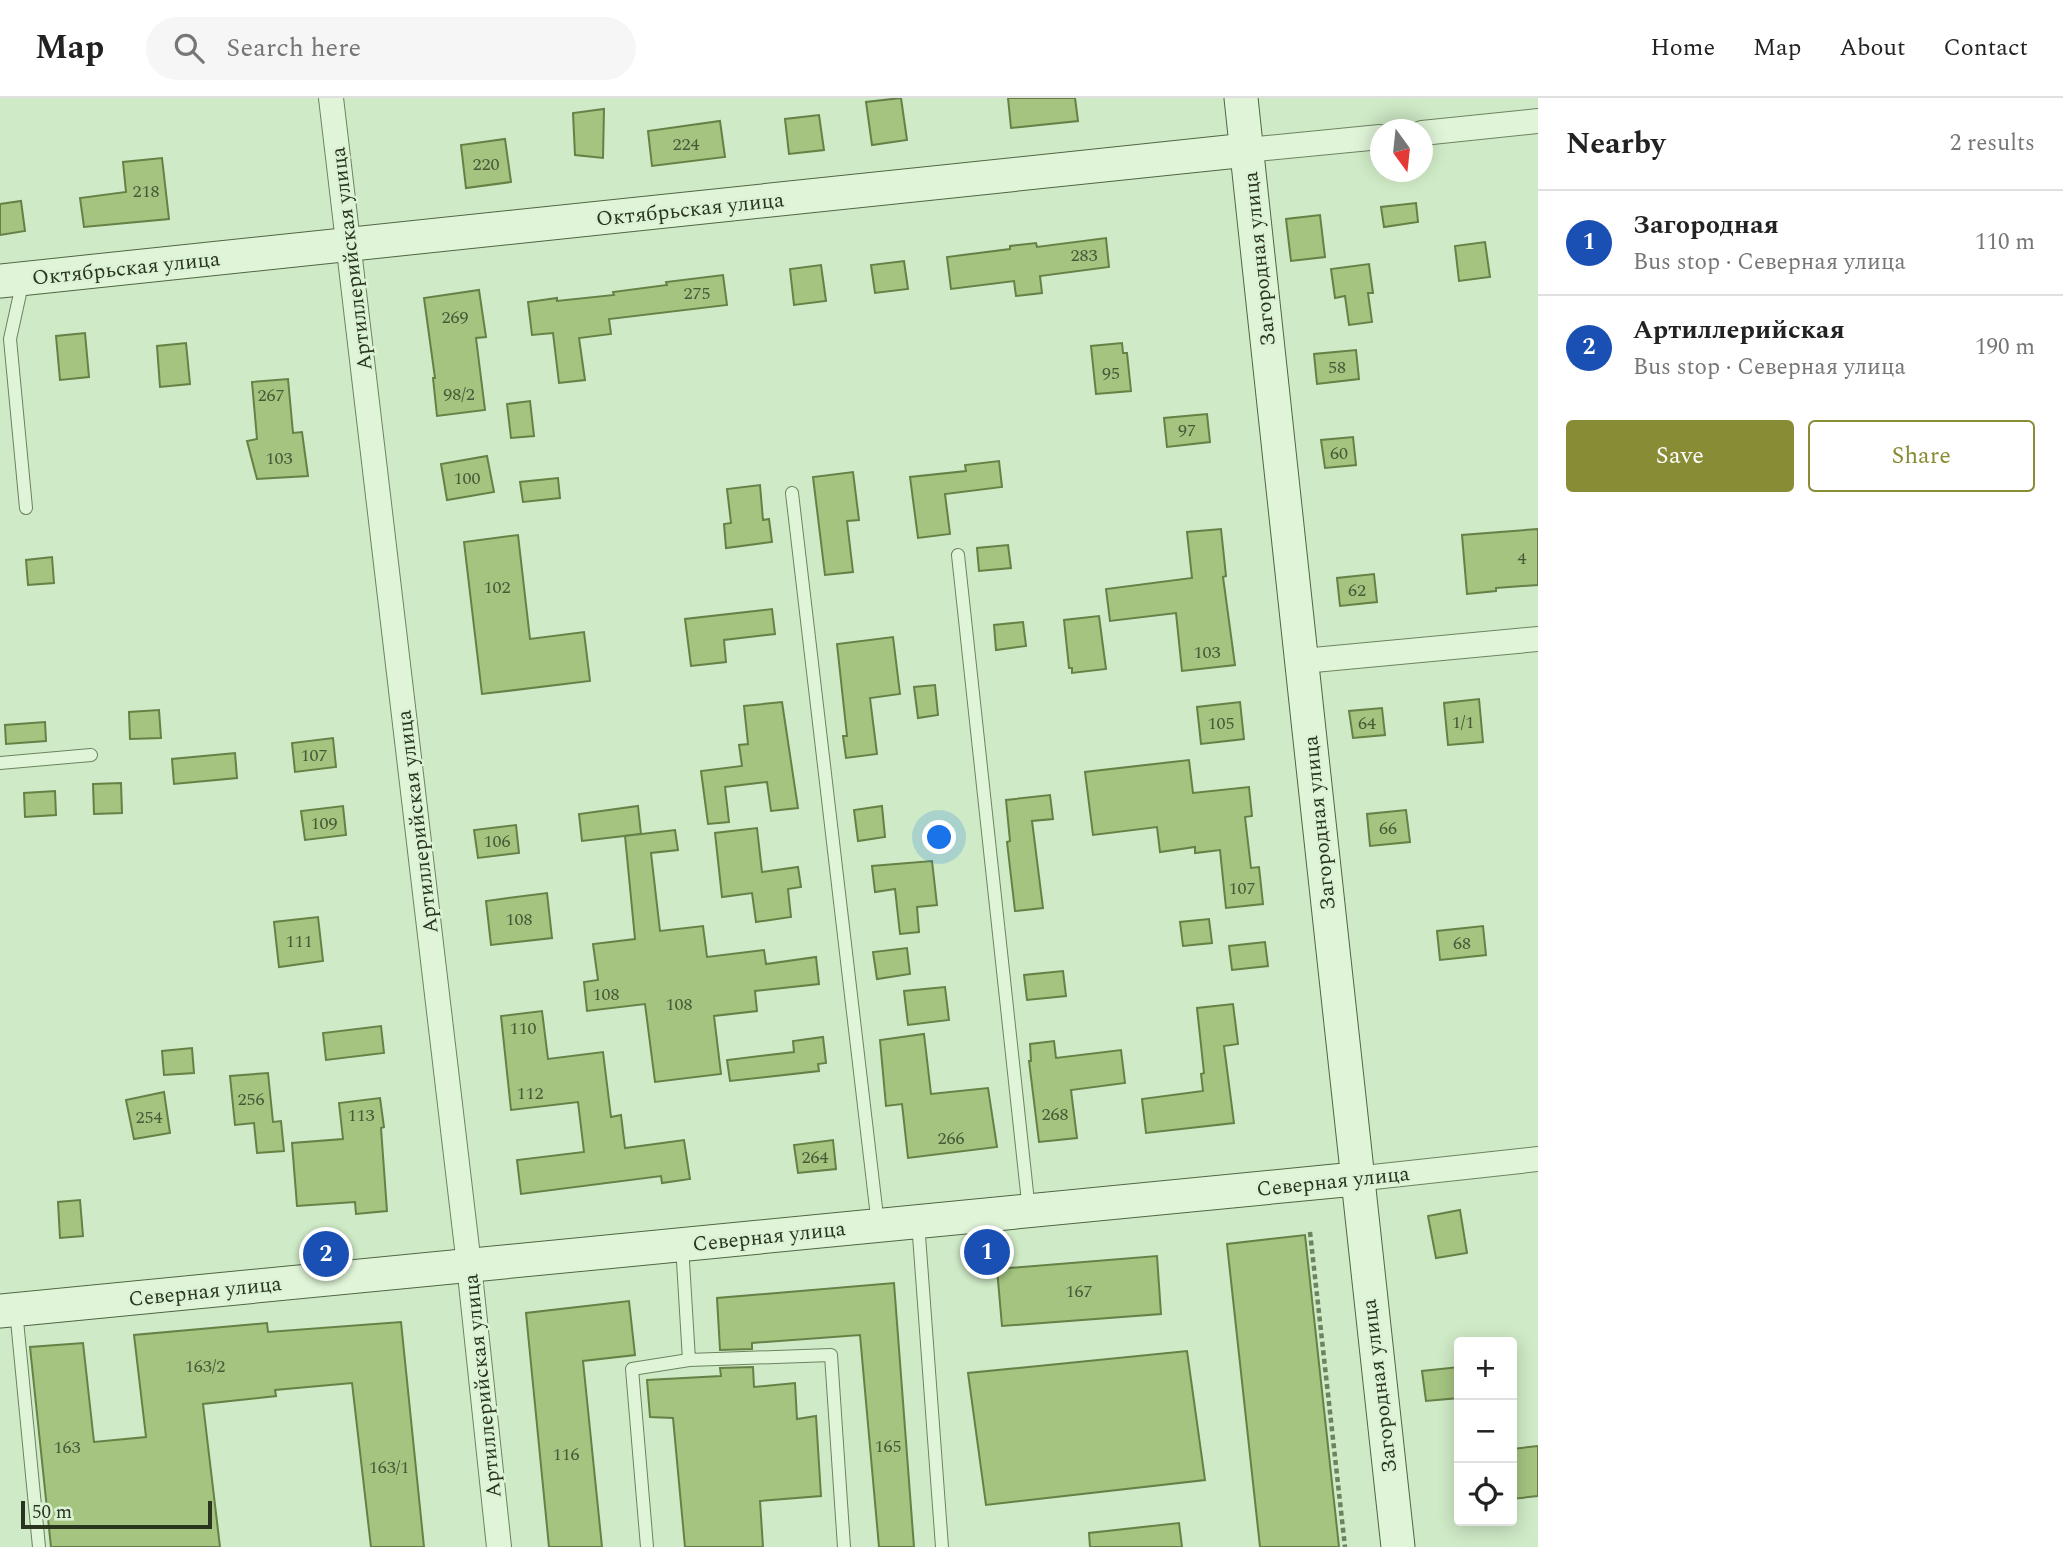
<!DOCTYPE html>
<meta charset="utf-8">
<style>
body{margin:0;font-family:Spectral,serif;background:#f6f6f6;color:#222}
.controls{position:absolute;right:21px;bottom:21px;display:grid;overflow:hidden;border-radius:7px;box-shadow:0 4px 18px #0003}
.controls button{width:63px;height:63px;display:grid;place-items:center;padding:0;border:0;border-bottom:2px solid #e0e0e0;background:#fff;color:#222;font:35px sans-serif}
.compass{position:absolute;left:1370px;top:21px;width:63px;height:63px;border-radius:50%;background:#fff;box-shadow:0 4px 18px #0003;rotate:165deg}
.scale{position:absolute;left:21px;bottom:18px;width:191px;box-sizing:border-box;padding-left:7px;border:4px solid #2a3520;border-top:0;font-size:19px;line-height:24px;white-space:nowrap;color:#2a3520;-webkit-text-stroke:5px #dcf2d5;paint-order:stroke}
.you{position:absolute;left:940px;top:740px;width:24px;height:24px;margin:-18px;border:5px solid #fff;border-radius:50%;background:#1a73e8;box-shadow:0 0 0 10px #1a73e833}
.badge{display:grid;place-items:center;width:46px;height:46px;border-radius:50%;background:#888c34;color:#fff;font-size:23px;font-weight:700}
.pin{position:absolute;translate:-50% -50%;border:4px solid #fff;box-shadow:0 2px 7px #0006}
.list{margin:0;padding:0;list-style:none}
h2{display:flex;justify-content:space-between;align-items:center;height:91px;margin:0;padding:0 28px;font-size:30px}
h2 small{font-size:23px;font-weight:400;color:#767676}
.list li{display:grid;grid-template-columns:46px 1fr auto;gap:21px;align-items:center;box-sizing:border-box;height:105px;padding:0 28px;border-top:2px solid #e0e0e0}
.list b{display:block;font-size:26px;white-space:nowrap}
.list p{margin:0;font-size:23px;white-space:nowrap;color:#767676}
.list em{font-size:23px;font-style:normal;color:#767676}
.actions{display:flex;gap:14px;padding:21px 28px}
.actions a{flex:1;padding:16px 0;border:2px solid #888c34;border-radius:7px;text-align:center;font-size:24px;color:#888c34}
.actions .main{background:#888c34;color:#fff}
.icon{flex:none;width:38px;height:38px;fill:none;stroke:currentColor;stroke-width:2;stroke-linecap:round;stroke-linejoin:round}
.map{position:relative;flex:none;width:1538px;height:1449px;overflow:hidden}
header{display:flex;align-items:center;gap:42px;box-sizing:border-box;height:98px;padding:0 35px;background:#fff;border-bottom:2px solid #e0e0e0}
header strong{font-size:33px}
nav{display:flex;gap:38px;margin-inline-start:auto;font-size:24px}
.search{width:490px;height:63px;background:#f6f6f6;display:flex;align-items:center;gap:18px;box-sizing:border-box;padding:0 24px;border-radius:38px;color:#767676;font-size:26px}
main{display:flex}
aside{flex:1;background:#fff}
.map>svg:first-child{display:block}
.building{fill:#a4c480;stroke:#668046;stroke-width:2}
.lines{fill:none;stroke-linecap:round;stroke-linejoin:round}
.lane-casing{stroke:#6d835e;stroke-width:14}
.street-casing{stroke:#6d835e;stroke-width:26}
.secondary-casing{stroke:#516541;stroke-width:35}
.path{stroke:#6d835e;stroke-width:4.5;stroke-dasharray:5 3.5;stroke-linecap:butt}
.lane{stroke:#e0f5d8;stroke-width:12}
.street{stroke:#e0f5d8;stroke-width:24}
.secondary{stroke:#e0f5d8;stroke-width:33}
.labels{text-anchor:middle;stroke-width:5;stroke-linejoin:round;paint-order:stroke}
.number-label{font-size:18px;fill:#485938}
.street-label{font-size:21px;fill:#2a3520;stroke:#dcf2d5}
</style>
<header>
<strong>Map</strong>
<div class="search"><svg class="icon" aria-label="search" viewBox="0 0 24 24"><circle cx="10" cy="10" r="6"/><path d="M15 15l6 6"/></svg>Search here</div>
<nav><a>Home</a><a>Map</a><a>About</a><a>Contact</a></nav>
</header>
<main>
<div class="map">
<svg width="1538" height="1449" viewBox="0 0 1538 1449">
<rect width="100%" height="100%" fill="#cfeac6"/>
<g class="building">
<path d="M901 0 907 42 872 47 866 4Z"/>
<path d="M1008 0H1075L1078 23 1011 30Z"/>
<path d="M604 11 603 60 575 57 573 15Z"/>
<path d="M819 17 824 52 789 56 785 21Z"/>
<path d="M720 23 725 59 652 68 648 33Z"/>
<path d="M505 41 511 84 466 90 461 47Z"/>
<path d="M162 60 169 121 84 129 80 100 126 94 123 64Z"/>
<path d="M21 103 25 133 0 137V106Z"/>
<path d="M1416 105 1418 124 1384 129 1381 109Z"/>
<path d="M1320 117 1325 159 1291 163 1286 121Z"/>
<path d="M1106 140 1109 169 1040 178 1042 195 1016 198 1014 183 951 191 947 159 1010 151V148L1036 145 1037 149Z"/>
<path d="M1485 144 1490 179 1459 183 1455 148Z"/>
<path d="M904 163 908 191 875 195 871 167Z"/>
<path d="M1369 166 1373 195H1368L1372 224 1349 227 1345 198 1335 200 1331 171Z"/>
<path d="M821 167 826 203 794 207 790 171Z"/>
<path d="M723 177 727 207 609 221 611 236 579 240 585 282 559 285 553 235 532 237 528 204 557 200V203L614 197 613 194 667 187 666 184Z"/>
<path d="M479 192 486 239 476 240 485 312 437 318 433 280H435L424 200Z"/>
<path d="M85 235 89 279 60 282 56 238Z"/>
<path d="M186 245 190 286 160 289 157 248Z"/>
<path d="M1122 245 1123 255H1127L1131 293 1096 296 1091 248Z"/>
<path d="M1356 252 1359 281 1317 286 1314 256Z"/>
<path d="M288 281 293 335 302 334 308 378 257 381 247 343 257 341 252 284Z"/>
<path d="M530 303 534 338 511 340 507 306Z"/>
<path d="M1207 316 1210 344 1167 349 1164 320Z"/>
<path d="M1353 339 1356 367 1325 370 1321 342Z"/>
<path d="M487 358 494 394 447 402 441 366Z"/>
<path d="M999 363 1002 389 945 396 950 436 918 440 910 379 966 373 965 367Z"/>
<path d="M853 374 859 422 847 423 853 474 825 477 813 379Z"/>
<path d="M558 380 560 400 523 404 520 384Z"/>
<path d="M760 387 763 422 769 421 772 444 726 450 724 426 731 425 727 391Z"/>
<path d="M1221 431 1226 478 1223 479 1235 567 1182 573 1176 515 1110 523 1106 491 1192 480 1187 434Z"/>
<path d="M1538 431V487L1496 490V493L1467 496 1462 437Z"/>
<path d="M518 437 530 541 584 534 590 583 482 596 464 444Z"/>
<path d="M1008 447 1011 470 979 473 977 450Z"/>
<path d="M52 459 54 485 28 487 26 462Z"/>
<path d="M1374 476 1377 504 1340 508 1337 480Z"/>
<path d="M772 511 775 536 724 542 726 564 691 568 685 521Z"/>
<path d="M1099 518 1106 571 1072 575V570H1069L1064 522Z"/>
<path d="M1023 524 1026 548 996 552 994 527Z"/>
<path d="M893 539 900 596 870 600 877 656 846 660 843 638H847L837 546Z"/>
<path d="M935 587 938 617 918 620 914 589Z"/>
<path d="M1479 601 1483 644 1448 647 1444 605Z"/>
<path d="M782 604 798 710 771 713 767 684 725 689 729 724 708 726 701 673 742 668 739 647 748 646 744 608Z"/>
<path d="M1240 604 1244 641 1201 646 1197 609Z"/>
<path d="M1382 610 1385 637 1353 640 1349 613Z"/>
<path d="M159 612 161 640 130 641 129 614Z"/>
<path d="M45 624 46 643 6 646 5 627Z"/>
<path d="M333 640 336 669 295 674 292 645Z"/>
<path d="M235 655 237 680 174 686 172 661Z"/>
<path d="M1189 662 1193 695 1249 689 1252 718 1245 719 1251 770 1259 769 1263 806 1226 810 1220 752 1195 755V749L1160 754 1157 729 1093 737 1085 674Z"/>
<path d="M121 685 122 715 94 716 93 686Z"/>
<path d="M55 693 56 717 25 719 24 695Z"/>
<path d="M1050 697 1053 721 1032 723 1043 810 1015 813 1007 744 1010 743 1006 702Z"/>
<path d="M343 708 346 737 305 742 301 713Z"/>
<path d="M638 708 641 736 582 743 579 716Z"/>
<path d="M882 708 885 739 858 743 854 712Z"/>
<path d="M1406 712 1410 744 1370 748 1367 716Z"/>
<path d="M516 727 519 755 478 760 474 732Z"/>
<path d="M757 730 762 774 798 769 801 789 788 791 791 819 756 824 752 795 722 799 715 735Z"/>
<path d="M675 732 678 752 651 755 660 833 703 828 707 859 764 852 766 866 816 859 819 886 755 893 757 913 714 918 721 976 655 984 645 906 587 913 584 884 598 882 593 846 635 841 625 738Z"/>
<path d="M932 763 937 807 917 809 919 834 900 836 895 791 875 794 872 768Z"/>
<path d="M547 795 552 840 491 847 486 803Z"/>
<path d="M318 819 323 863 279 869 274 824Z"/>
<path d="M1209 821 1212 845 1183 848 1180 824Z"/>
<path d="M1483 828 1486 857 1440 862 1437 833Z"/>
<path d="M1265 844 1268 868 1232 872 1229 848Z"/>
<path d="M907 850 910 876 877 881 873 854Z"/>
<path d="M1063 873 1066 898 1027 902 1024 877Z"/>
<path d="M945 889 949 922 908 927 904 893Z"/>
<path d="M1233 906 1238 946 1224 948 1234 1025 1146 1035 1142 1001 1203 993 1201 976 1204 975 1197 910Z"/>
<path d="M542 913 548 961 603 954 611 1019 621 1017 625 1050 684 1042 690 1081 662 1085 661 1078 521 1096 517 1062 584 1054 578 1004 511 1012 501 918Z"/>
<path d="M381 928 384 955 326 962 323 935Z"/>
<path d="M924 936 931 996 988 990 997 1049 908 1060 902 1006 886 1008 880 942Z"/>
<path d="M823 939 826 965 818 966 819 973 730 983 727 962 794 954 793 943Z"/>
<path d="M1054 943 1056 960 1121 952 1125 985 1071 992 1077 1040 1039 1044 1029 963H1031L1030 946Z"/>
<path d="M192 950 194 975 164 977 162 953Z"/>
<path d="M268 975 273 1024 281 1023 284 1053 257 1055 254 1025 235 1027 230 978Z"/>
<path d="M164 994 170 1035 134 1041 126 1002Z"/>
<path d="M380 1000 384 1029 381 1030 387 1113 356 1116 355 1104 297 1108 292 1045 343 1041 339 1005Z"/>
<path d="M833 1042 836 1071 798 1075 794 1047Z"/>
<path d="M80 1102 83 1138 60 1140 58 1104Z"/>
<path d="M1460 1112 1467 1155 1436 1160 1428 1118Z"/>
<path d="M1305 1137 1339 1449H1260L1227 1146Z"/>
<path d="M1157 1158 1161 1216 1002 1228 997 1171Z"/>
<path d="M894 1185 914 1449H879L860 1237 752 1245V1251L720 1252 717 1200Z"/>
<path d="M629 1203 635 1257 583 1263 602 1449H549L526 1215Z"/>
<path d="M401 1224 424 1449H371L352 1285 275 1292 276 1298 203 1306 220 1449H51L30 1249 83 1245 94 1344 146 1339 134 1237 267 1225 268 1234Z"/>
<path d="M1187 1253 1205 1382 986 1407 968 1275Z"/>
<path d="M753 1269 754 1289 795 1285 797 1321 816 1318 821 1398 760 1403 763 1449H685L673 1320 650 1319 647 1282 721 1278 720 1270Z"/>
<path d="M1459 1269V1300L1426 1303 1422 1273Z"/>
<path d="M1538 1348V1398L1512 1401V1351Z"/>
<path d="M1179 1425 1182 1449H1090L1089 1435Z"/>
</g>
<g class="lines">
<defs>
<g id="lane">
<path d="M23 182 10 241 26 410"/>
<path d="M792 395 878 1127"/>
<path d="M958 457 1029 1113"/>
<path d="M0 665 91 657"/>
<path d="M918 1124 942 1449"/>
<path d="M682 1147 689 1262 831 1257 844 1449"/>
<path d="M16 1212 39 1449"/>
<path d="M647 1449 632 1271 689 1262"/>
</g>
<g id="street">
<path d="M331 0 469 1167 499 1449"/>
<path d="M1422 35 1538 23"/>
<path d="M1247 52 1380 39"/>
<path d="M1303 563 1538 541"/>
<path d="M1355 1081 1538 1061"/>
</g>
<g id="secondary">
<path d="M1241 0C1295 483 1342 966 1398 1449"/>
<path d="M0 183 1247 52"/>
<path d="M0 1213 1355 1081"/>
</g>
</defs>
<use href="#lane" class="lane-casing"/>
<use href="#street" class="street-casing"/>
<use href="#secondary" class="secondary-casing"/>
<path class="path" d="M1310 1134 1345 1449"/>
<use href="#lane" class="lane"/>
<use href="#street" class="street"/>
<use href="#secondary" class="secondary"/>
</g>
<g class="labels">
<g class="number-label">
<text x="686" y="52">224</text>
<text x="486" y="72">220</text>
<text x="146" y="99">218</text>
<text x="1084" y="163">283</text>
<text x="697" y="201">275</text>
<text x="455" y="225">269</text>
<text x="1337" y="275">58</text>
<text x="1111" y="281">95</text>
<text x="459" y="302">98/2</text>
<text x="271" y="303">267</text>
<text x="1187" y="338">97</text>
<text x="1339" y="361">60</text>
<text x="279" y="366">103</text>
<text x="467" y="386">100</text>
<text x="1522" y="466">4</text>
<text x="497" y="495">102</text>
<text x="1357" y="498">62</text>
<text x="1207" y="560">103</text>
<text x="1463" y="630">1/1</text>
<text x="1221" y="631">105</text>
<text x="1367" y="631">64</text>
<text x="314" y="663">107</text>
<text x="324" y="731">109</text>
<text x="1388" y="736">66</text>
<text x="497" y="749">106</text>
<text x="1242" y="796">107</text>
<text x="519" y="827">108</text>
<text x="299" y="849">111</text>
<text x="1462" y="851">68</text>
<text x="606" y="902">108</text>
<text x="679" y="912">108</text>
<text x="523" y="936">110</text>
<text x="530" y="1001">112</text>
<text x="251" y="1007">256</text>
<text x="1055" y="1022">268</text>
<text x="361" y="1023">113</text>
<text x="149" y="1025">254</text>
<text x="951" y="1046">266</text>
<text x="815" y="1065">264</text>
<text x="1079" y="1199">167</text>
<text x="205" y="1274">163/2</text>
<text x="888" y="1354">165</text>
<text x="67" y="1355">163</text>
<text x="566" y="1362">116</text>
<text x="389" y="1375">163/1</text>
</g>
<g class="street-label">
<text transform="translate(690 111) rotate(-6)" y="7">Октябрьская улица</text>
<text transform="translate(351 161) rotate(-97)" y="7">Артиллерийская улица</text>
<text transform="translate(1259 161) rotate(-96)" y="7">Загородная улица</text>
<text transform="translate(126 170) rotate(-6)" y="7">Октябрьская улица</text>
<text transform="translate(417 724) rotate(-97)" y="7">Артиллерийская улица</text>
<text transform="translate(1319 725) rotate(-96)" y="7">Загородная улица</text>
<text transform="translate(1333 1083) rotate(-6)" y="7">Северная улица</text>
<text transform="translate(769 1138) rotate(-6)" y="7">Северная улица</text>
<text transform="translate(205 1193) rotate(-6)" y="7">Северная улица</text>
<text transform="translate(482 1288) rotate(-96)" y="7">Артиллерийская улица</text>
<text transform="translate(1379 1288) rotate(-97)" y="7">Загородная улица</text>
</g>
</g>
</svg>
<div class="controls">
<button>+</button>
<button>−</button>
<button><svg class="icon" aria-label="locate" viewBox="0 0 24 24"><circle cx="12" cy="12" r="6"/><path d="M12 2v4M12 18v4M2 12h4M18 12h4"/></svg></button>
</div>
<svg class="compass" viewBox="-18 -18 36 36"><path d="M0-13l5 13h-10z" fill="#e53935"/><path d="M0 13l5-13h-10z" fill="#767676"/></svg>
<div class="scale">50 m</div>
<div class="you"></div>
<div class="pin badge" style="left:987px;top:1154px;background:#1a4fb4">1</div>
<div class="pin badge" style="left:326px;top:1156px;background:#1a4fb4">2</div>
</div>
<aside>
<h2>Nearby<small>2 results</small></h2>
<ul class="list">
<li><span class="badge" style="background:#1a4fb4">1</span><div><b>Загородная</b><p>Bus stop · Северная улица</p></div><em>110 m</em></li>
<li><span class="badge" style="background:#1a4fb4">2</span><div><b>Артиллерийская</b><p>Bus stop · Северная улица</p></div><em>190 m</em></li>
</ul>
<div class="actions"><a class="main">Save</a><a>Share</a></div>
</aside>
</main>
